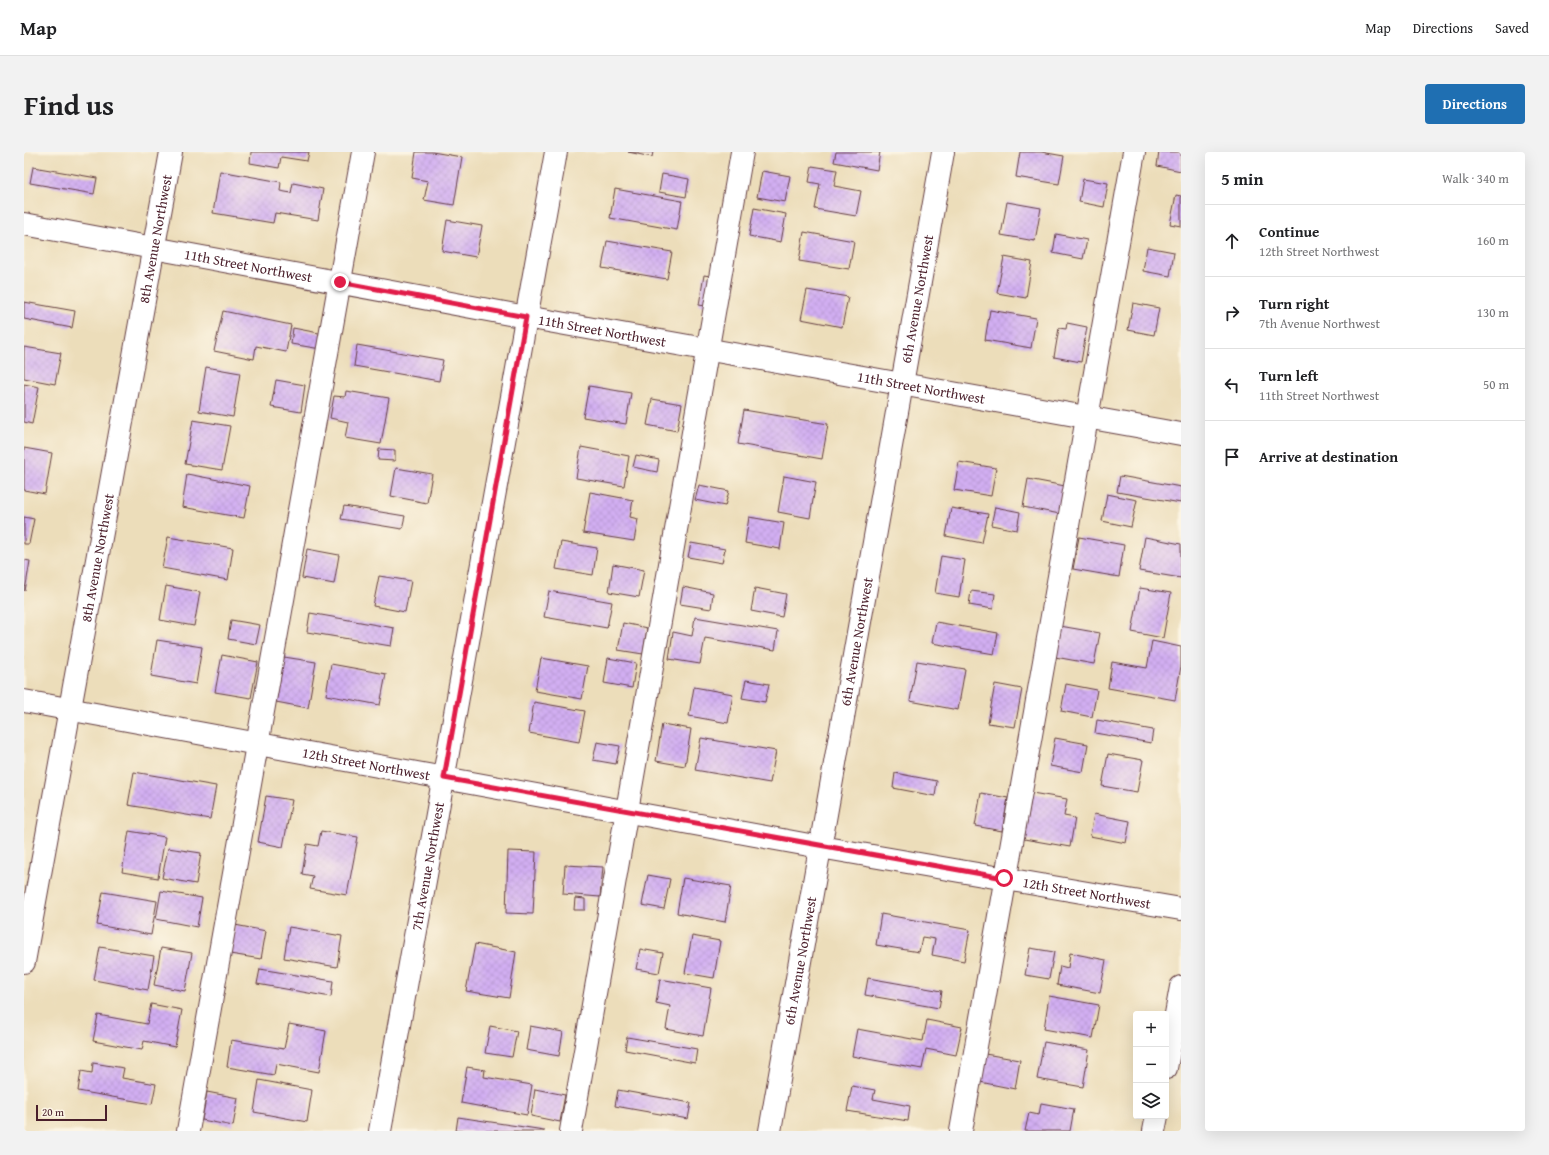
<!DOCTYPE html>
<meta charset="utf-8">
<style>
body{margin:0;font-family:"Gentium Book Plus",serif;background:#f2f2f2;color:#202124}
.controls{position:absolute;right:12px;bottom:12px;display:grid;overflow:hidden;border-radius:4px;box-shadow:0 4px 16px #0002}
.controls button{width:36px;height:36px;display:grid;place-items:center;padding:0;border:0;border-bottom:1px solid #e0e0e0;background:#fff;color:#202124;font:20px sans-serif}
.scale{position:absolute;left:12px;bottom:10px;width:71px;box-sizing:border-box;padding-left:4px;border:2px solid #4a1f2b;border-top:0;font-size:11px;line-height:14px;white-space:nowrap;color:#4a1f2b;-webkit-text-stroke:3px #fcf5e5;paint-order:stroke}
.stop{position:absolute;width:12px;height:12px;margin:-9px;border:3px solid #e11d48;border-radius:50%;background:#fff}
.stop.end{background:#e11d48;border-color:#fff;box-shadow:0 1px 4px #0008}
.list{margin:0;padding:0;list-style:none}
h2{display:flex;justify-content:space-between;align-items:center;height:52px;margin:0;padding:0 16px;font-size:17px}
h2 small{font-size:13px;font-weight:400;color:#757577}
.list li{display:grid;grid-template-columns:26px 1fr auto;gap:12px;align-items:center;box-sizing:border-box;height:72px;padding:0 16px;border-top:1px solid #e0e0e0}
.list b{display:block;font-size:15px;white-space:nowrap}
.list p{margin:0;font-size:13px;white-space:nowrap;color:#757577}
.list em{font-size:13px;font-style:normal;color:#757577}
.icon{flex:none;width:22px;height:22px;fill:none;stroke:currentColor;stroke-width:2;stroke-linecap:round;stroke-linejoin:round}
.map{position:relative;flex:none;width:1157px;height:979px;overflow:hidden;border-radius:4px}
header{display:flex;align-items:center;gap:24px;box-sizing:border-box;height:56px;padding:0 20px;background:#fff;border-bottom:1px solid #e0e0e0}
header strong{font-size:19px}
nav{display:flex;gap:22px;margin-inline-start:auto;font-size:14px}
.intro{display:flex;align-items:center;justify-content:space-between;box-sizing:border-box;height:96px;padding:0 24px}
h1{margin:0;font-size:28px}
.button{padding:10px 18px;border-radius:4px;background:#1f6fb2;color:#fff;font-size:14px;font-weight:700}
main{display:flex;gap:24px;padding:0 24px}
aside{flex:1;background:#fff;border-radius:4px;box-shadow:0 4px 16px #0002}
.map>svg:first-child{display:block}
.building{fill:url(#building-cross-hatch)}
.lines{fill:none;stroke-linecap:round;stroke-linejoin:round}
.minor-casing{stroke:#623c40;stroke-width:24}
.minor{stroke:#fff;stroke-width:22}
.route{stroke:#e11d48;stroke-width:5}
.labels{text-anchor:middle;stroke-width:4;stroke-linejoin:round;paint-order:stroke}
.street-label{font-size:14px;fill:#4a1f2b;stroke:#fcf5e5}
</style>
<header>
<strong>Map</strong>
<nav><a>Map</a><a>Directions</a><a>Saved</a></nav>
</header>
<div class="intro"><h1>Find us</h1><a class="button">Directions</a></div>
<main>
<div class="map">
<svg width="1157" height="979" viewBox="0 0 1157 979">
<defs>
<pattern id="building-cross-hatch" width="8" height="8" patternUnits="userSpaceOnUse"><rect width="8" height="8" fill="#d2aff2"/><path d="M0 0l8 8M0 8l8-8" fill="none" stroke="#b696d0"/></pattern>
</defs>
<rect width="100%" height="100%" fill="#fcf5e5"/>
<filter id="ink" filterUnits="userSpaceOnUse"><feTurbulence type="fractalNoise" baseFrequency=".025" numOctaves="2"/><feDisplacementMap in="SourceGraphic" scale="8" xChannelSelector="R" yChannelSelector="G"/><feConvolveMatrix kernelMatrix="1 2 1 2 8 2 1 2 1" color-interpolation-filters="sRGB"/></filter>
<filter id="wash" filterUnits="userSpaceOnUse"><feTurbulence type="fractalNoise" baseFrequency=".012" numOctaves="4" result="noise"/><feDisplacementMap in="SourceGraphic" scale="16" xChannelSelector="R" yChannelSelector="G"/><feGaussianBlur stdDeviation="0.9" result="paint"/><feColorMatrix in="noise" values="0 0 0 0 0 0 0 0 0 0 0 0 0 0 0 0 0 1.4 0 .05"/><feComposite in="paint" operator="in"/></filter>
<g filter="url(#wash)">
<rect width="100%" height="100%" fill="#ecddba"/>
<g id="blocks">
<g class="building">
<path d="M227 0H285L283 9 257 5 255 16 226 11Z"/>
<path d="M392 0H408L438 5 430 53 400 48 404 29 388 26Z"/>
<path d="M604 0H629L628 5Z"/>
<path d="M812 0H856L853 18 810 10Z"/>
<path d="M996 0H1017L1040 4 1035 32 992 25Z"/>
<path d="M1135 0H1157V19L1133 14Z"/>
<path d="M788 14 813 18 810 34 837 39 832 64 791 57 796 32 785 30Z"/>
<path d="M9 15 73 26 70 42 6 31Z"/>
<path d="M196 19 257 30 256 39 267 41 269 31 299 37 294 68 251 61 249 71 189 61Z"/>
<path d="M738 19 766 24 761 50 733 45Z"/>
<path d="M638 22 665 27 662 45 635 40Z"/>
<path d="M1059 27 1084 31 1080 55 1055 50Z"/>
<path d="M591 37 658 49 653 78 586 66Z"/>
<path d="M1152 43 1157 44V74L1146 72Z"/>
<path d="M983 50 1017 56 1011 89 977 83Z"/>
<path d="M730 56 762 62 757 90 725 84Z"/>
<path d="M423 68 458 74 452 105 418 99Z"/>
<path d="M780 80 830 89 825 117 775 109Z"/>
<path d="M1032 82 1063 88 1059 107 1029 101Z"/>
<path d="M583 89 648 100 643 127 578 116Z"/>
<path d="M1123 95 1150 100 1146 124 1119 119Z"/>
<path d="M980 105 1008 110 1002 146 973 141Z"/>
<path d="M680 123 691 125 686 155 675 153Z"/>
<path d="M783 138 824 145 818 175 777 167Z"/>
<path d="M0 150 51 159 48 176 0 167Z"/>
<path d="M1109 151 1135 156 1130 183 1104 178Z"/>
<path d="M966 158 1012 166 1007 196 961 188Z"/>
<path d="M199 159 267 173 262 200 232 194 230 207 190 199Z"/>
<path d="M1043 171 1063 175 1057 210 1030 205 1035 176 1042 177Z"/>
<path d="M269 176 300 182 297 197 267 192Z"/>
<path d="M333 193 419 208 415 229 330 214Z"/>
<path d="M0 195 37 201 31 232 0 226Z"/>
<path d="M182 215 216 221 209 265 175 259Z"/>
<path d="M252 228 281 233 277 260 247 255Z"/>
<path d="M0 232 15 235 8 272 0 270Z"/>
<path d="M565 234 607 241 602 272 559 265Z"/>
<path d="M322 239 365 246 357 292 321 286 324 270 306 266 310 244 321 245Z"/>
<path d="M628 247 658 252 653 279 623 273Z"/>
<path d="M720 258 804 272 798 307 714 292Z"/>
<path d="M169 268 206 274 198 318 161 312Z"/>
<path d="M557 295 605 304 600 334 552 326Z"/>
<path d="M0 296 28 301 21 342 0 338Z"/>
<path d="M355 297 371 298V309L354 308Z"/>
<path d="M612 303 635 308 633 320 609 315Z"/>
<path d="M935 310 972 316 967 344 930 338Z"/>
<path d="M372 316 408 322 403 351 367 344Z"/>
<path d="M163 322 226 334 220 366 158 355Z"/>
<path d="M760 324 792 330 786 366 754 360Z"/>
<path d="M1096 324 1157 335V351L1093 340Z"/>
<path d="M1004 327 1041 334 1036 362 999 355Z"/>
<path d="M675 333 705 339 701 354 671 348Z"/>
<path d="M566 340 609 348 606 365 614 367 610 389 559 381Z"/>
<path d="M1083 342 1113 348 1107 375 1078 369Z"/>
<path d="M320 354 381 364 378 377 317 367Z"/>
<path d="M971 355 996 360 993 378 967 373Z"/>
<path d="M927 356 964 362 958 391 922 384Z"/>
<path d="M0 365 10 367 5 392H0Z"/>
<path d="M725 365 760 371 756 397 721 391Z"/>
<path d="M144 385 209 396 204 428 138 416Z"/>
<path d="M1055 385 1100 393 1095 425 1049 417Z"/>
<path d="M1121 385 1157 392V426L1115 419Z"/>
<path d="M537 390 573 396 569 423 532 417Z"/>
<path d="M667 391 701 397 698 411 664 405Z"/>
<path d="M283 397 315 403 310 432 278 426Z"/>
<path d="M917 404 941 408 935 445 911 441Z"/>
<path d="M0 408 6 409 1 439 0 438Z"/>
<path d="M589 412 620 418 615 445 585 440Z"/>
<path d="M355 424 387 429 381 460 349 454Z"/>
<path d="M142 434 176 440 170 474 136 468Z"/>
<path d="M659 435 689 441 687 457 656 452Z"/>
<path d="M731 436 762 442 758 465 727 459Z"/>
<path d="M1116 436 1147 441 1139 486 1108 480Z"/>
<path d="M525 439 588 450 583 476 520 465Z"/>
<path d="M947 439 971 442 969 457 945 453Z"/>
<path d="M286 461 370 476 367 494 283 480Z"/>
<path d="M671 465 754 479 751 498 681 486 676 512 645 507 649 480 668 484Z"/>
<path d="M207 468 236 473 232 492 204 487Z"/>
<path d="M912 470 974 481 970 502 908 491Z"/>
<path d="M599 471 623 476 619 502 594 498Z"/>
<path d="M1036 474 1076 481 1070 512 1031 505Z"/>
<path d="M133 488 178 495 172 532 127 524Z"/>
<path d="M1128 489 1157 495V514L1151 548 1084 536 1088 510 1123 516Z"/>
<path d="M198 503 234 510 227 546 191 540Z"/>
<path d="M260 505 292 510 284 556 252 550Z"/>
<path d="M517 506 564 514 558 547 511 539Z"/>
<path d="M584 506 612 511 608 536 580 531Z"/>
<path d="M893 509 941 517 934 558 886 549Z"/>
<path d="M307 512 362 522 356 553 302 543Z"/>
<path d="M722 528 745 532 741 550 718 546Z"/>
<path d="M971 532 998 537 991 575 964 571Z"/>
<path d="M1042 532 1073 538 1068 565 1037 559Z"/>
<path d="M670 535 709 542 704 571 665 564Z"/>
<path d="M510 550 561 559 555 590 505 581Z"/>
<path d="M1073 568 1129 578 1127 591 1071 581Z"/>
<path d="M638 572 667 577 661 614 632 609Z"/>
<path d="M677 586 752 599 746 631 671 618Z"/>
<path d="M1031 586 1064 592 1059 620 1026 614Z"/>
<path d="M573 590 596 594 592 612 569 608Z"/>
<path d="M1084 602 1119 608 1113 640 1078 634Z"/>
<path d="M110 620 192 634 186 667 104 653Z"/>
<path d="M871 621 913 629 911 644 869 636Z"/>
<path d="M957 641 984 646 978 679 951 674Z"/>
<path d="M1008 641 1043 647 1040 664 1051 666 1046 695 1000 687Z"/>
<path d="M242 644 268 648 259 695 234 690Z"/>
<path d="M1070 662 1106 669 1102 691 1066 684Z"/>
<path d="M105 679 141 685 134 726 98 720Z"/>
<path d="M297 679 334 685 323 743 286 737 289 724 278 722 283 692 294 694Z"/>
<path d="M144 696 177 701 172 732 138 726Z"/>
<path d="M484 699 512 700 509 762 482 761Z"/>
<path d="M541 713 579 715 576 745 539 742Z"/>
<path d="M624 723 646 727 640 757 618 753Z"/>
<path d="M659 726 707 734 701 770 653 761Z"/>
<path d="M137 739 178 746 173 775 132 767Z"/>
<path d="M79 740 133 749 127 783 73 773Z"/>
<path d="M551 746 561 747V758H550Z"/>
<path d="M857 762 946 778 940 809 908 803 911 787 898 785 895 800 852 793Z"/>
<path d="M211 773 242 779 237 807 206 802Z"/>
<path d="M265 775 318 784 313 815 260 806Z"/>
<path d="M668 784 696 789 690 826 661 821Z"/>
<path d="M451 792 492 800 485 846 442 839Z"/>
<path d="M76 795 130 804 124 838 70 828Z"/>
<path d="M137 796 168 801 161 839 130 833Z"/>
<path d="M1006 796 1030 800 1025 827 1001 823Z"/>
<path d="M616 797 639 801 635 821 612 817Z"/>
<path d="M1046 801 1082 808 1076 841 1033 833 1036 814 1044 816Z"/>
<path d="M236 817 309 829 307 845 233 832Z"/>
<path d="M844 826 918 839 915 856 841 843Z"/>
<path d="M636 827 687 836 679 884 642 877 646 854 632 851Z"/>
<path d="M1025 844 1075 853 1069 886 1020 877Z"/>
<path d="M127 852 158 858 151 895 120 889 118 898 69 889 74 863 123 872Z"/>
<path d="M903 868 938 875 932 903 902 897 898 917 828 904 833 877 899 889Z"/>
<path d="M265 872 302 879 295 920 252 912 250 923 203 915 207 888 260 897Z"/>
<path d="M466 874 493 879 488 905 461 901Z"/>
<path d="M506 874 539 880 535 904 502 898Z"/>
<path d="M603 885 673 897 671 911 601 898Z"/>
<path d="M1020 890 1065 898 1059 935 1013 927Z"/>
<path d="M961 902 996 908 991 937 956 930Z"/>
<path d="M69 911 100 916 98 926 132 932 128 952 54 939 57 919 68 921Z"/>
<path d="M443 915 461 918 460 925 508 933 503 963 437 951Z"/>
<path d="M235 928 288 938 283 970 230 960Z"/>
<path d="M828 934 851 938 849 947 886 954 884 969 823 959Z"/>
<path d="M511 937 541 943 536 970 507 964Z"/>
<path d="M594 938 667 951 664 967 591 954Z"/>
<path d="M183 940 214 946 209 974 178 968Z"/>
<path d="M1017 951 1050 957 1046 979H1001L1005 961 1015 963Z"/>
<path d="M434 965 520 978V979H432Z"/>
</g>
</g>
</g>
<g filter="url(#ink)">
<use href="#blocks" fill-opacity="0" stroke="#623c40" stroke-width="1"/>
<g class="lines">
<defs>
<g id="minor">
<path id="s1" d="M0 72 502 165 1157 282"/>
<path id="s2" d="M0 549 796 695 1157 757"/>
<path id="s3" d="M0 810 147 0"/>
<path d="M1142 916 1157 835"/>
<path d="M164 979 339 0"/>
<path id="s4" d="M356 979 532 0"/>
<path d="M547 979 718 0"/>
<path id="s5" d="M746 979 919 0"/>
<path d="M937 979C992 652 1055 327 1110 0"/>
<path d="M1130 979 1133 964"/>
</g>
</defs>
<use href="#minor" class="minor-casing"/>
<use href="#minor" class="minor"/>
</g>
</g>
<g class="lines" filter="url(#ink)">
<path class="route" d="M316 130 502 165 420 626 980 726"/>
</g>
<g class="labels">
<g class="street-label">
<text dy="5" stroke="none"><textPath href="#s3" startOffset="735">8th Avenue Northwest</textPath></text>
<text dy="5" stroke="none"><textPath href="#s1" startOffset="228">11th Street Northwest</textPath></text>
<text dy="5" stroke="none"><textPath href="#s5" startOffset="845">6th Avenue Northwest</textPath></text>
<text dy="5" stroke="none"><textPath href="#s1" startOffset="588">11th Street Northwest</textPath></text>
<text dy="5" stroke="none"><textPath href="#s1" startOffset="912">11th Street Northwest</textPath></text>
<text dy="5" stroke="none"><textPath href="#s3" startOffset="411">8th Avenue Northwest</textPath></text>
<text dy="5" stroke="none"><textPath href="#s5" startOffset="497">6th Avenue Northwest</textPath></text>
<text dy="5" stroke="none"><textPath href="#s2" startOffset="348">12th Street Northwest</textPath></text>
<text dy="5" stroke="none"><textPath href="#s4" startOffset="269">7th Avenue Northwest</textPath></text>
<text dy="5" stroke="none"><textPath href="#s2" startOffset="1080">12th Street Northwest</textPath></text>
<text dy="5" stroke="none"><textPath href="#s5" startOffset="173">6th Avenue Northwest</textPath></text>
</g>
</g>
</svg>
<div class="controls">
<button>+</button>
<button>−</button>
<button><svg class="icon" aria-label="layers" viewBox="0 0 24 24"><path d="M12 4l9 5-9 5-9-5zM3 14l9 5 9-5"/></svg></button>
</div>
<div class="scale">20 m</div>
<div class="stop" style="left:980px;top:726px"></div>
<div class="stop end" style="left:316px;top:130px"></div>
</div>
<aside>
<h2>5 min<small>Walk · 340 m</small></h2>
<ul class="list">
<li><svg class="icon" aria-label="ahead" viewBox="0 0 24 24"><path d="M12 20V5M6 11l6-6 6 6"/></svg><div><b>Continue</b><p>12th Street Northwest</p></div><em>160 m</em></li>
<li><svg class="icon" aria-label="right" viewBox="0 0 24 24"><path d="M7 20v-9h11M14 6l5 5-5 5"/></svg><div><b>Turn right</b><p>7th Avenue Northwest</p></div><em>130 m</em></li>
<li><svg class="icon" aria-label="left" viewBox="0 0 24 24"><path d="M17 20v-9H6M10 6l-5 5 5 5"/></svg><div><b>Turn left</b><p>11th Street Northwest</p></div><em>50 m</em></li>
<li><svg class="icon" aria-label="arrive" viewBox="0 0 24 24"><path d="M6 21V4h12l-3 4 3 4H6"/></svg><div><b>Arrive at destination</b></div></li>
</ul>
</aside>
</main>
